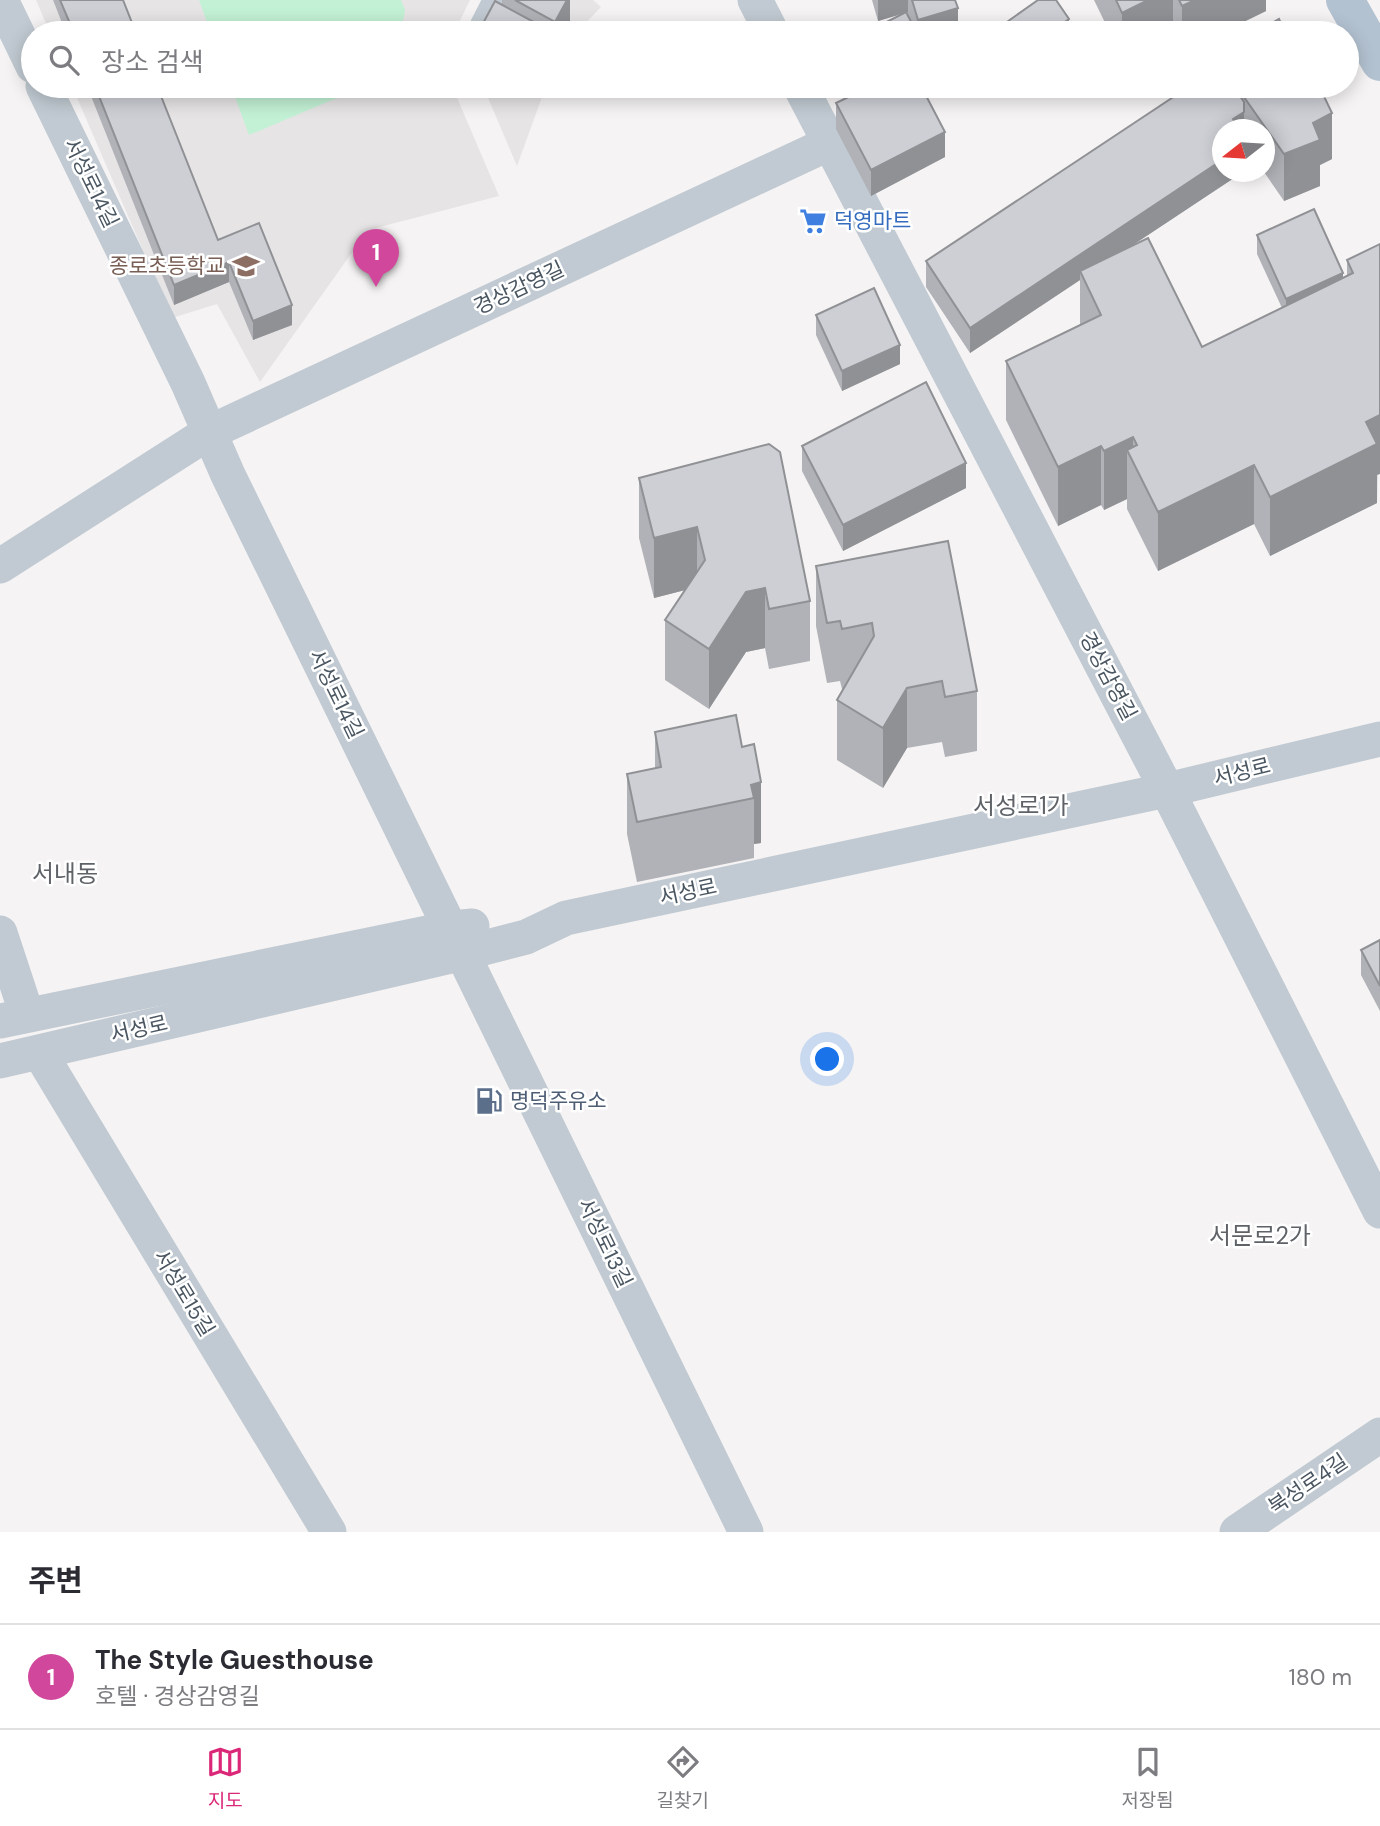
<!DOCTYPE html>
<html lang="ko">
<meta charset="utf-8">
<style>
body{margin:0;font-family:"DM Sans","Noto Sans KR",sans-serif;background:#f7f7f7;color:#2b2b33}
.compass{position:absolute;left:1212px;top:119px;width:63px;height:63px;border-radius:50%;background:#fff;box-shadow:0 4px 18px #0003;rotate:253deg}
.you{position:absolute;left:828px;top:1060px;width:24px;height:24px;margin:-18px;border:5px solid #fff;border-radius:50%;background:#1a73e8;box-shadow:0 0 0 10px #1a73e833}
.badge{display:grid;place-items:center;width:46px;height:46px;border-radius:50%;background:#db2777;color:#fff;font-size:23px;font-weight:700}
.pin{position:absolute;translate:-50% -58px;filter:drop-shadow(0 2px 4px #0008)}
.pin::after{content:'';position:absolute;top:37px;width:24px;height:21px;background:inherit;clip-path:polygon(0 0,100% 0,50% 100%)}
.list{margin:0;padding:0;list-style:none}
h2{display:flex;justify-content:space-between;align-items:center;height:91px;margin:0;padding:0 28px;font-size:30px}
h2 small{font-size:23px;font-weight:400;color:#7c7c81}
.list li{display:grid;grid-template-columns:46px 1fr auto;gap:21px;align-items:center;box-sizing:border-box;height:105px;padding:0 28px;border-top:2px solid #e1e1e2}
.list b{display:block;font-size:26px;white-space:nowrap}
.list p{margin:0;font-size:23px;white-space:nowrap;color:#7c7c81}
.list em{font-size:23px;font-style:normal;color:#7c7c81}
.icon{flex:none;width:38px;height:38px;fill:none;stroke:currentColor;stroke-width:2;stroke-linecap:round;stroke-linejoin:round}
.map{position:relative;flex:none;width:1380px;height:1532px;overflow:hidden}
.search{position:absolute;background:#fff;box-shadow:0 4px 18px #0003;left:21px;right:21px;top:21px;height:77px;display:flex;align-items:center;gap:18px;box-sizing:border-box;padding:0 24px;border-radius:38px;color:#7c7c81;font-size:26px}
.sheet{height:196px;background:#fff}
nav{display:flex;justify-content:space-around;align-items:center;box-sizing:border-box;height:98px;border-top:2px solid #e1e1e2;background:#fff;font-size:19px;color:#7c7c81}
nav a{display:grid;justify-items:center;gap:4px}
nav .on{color:#db2777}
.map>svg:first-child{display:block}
.education{fill:#e6e4e5}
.green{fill:#c3f1d5}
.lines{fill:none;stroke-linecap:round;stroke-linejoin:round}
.minor{stroke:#c1cad2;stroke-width:35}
.major{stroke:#b3c2d1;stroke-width:38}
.wall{fill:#b0b2b7}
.shaded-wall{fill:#909195}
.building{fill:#cdcfd5;stroke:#909195;stroke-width:2}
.labels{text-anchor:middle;stroke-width:5;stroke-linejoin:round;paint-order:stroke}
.street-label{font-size:21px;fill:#4a5661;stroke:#fff}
.shop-label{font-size:21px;fill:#366cbe;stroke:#fff;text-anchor:start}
.education-label{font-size:21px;fill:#785e54;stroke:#fff;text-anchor:end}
.service-label{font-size:21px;fill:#4e5e75;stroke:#fff;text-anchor:start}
.quarter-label{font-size:24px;fill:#5f6368;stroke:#fff}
</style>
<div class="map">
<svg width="1380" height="1532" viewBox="0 0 1380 1532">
<rect width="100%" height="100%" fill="#f5f3f3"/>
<g class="education">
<path d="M36 0H470L454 33H50Z"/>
<path d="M511 0H593L601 7 576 33H493Z"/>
<path d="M72 86H452L499 196 368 230 260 382 217 304 172 318Z"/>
<path d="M483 86H546L517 166Z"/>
</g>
<g class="green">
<path d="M199 0H401L405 10 401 33H211Z"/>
<path d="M231 86H365L249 135Z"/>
</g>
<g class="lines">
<g class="minor">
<path d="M1 0 33 66"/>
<path d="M755 0 772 33"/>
<path d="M484 33 501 0"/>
<path d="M43 86 188 383 228 475 746 1532"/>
<path d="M800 86 1167 790 1380 1211"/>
<path d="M0 566 208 433 830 143"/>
<path d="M0 933 27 1015"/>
<path d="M0 1021 452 928 472 926"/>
<path d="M40 1053 329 1532"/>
<path d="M0 1061 464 953 526 937 566 918 1167 790 1380 739"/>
<path d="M1237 1532 1380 1435"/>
</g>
<path class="major" d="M1345 0 1380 62"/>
</g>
<g class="wall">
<path d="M53 0H123L136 33H66Z"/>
<path d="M502 0H570V30L568 33H481V27L502 5Z"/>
<path d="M872 0H955L958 33H865L905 13 878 21Z"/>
<path d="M1094 0H1266V11L1221 33H1110Z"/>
<path d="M87 86H157L218 240 292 325 253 340 229 282 174 305Z"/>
<path d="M849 86H921L945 157 871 196 836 129V103L853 95Z"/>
<path d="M1020 86H1034L1025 92Z"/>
<path d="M1190 86H1319L1332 159 1320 165V186L1284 201 1264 172V130H1222V172H1243L1130 247 1202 347 1282 308 1257 254V235L1343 278 1347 276V260L1380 244 1377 503 1270 556 1254 524 1158 571 1127 509V499L1104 510 1101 505 1058 526 1006 420V361L1080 326V280L970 353 926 287V261Z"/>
<path d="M816 315 900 364 842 391 816 335Z"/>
<path d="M802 446 966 488 843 551 802 471Z"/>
<path d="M639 478 810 601V661L769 669 765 648 746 652 709 709 665 680V620L685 590 654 598 639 538Z"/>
<path d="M816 566 977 691V751L945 757 942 742 907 748 883 788 837 760V700L843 689H842L840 681 827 683 816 626Z"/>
<path d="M655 732 742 747 754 744 761 843 754 844V858L637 882 627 834V774L655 768Z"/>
<path d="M1380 940V1011L1361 975V950Z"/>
</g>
<g class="shaded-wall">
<path d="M567 0H570V30L568 33H555V22Z"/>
<path d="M878 0H908V12L878 21Z"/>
<path d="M1148 0H1173V33H1122V13Z"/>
<path d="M1195 0H1266V11L1221 33H1182V6Z"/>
<path d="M958 8V33H918V20Z"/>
<path d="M1069 19V33H1049Z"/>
<path d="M858 86H898L858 106Z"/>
<path d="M1025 86H1034L1025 92Z"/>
<path d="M1244 112V130H1233V119Z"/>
<path d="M1332 113V159L1320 165V186L1284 201V154L1313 123Z"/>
<path d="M945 132V157L871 196V170Z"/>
<path d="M1222 160V172H1243L1083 278 1080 271V280L970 353V328Z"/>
<path d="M229 262V282L174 305V285Z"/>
<path d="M1343 273V292L1286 318V299Z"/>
<path d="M292 305V325L253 340V321Z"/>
<path d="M900 345V364L842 391V371Z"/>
<path d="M1380 415V474L1377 475V503L1270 556V497L1366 422Z"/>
<path d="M1133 437V462L1127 450V499L1104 510V451Z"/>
<path d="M1101 446V505L1058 526V467Z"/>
<path d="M966 463V488L843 551V525Z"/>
<path d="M1254 465V524L1158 571V512Z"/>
<path d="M697 527V587L654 598V538Z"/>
<path d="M765 588V648L746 652 709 709V649L746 592Z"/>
<path d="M907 688V748L883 788V728Z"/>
<path d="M761 782V843L754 844V798L751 785Z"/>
</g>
<g class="building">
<path d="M60 0H123L136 33H74Z"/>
<path d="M515 0H567L555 22Z"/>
<path d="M912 0H955L958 8 918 20Z"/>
<path d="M1038 0H1056L1069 19 1049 33H1000L997 29Z"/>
<path d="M1116 0H1148L1122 13Z"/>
<path d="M1179 0H1195L1182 6Z"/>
<path d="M495 1 545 28 543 33H492L481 27Z"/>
<path d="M906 12 917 33H865Z"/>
<path d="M1279 19 1284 30 1292 27 1295 33H1255Z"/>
<path d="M95 86H157L218 240 259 223 292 305 253 321 229 262 174 285Z"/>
<path d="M871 86H921L945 132 871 170 836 103Z"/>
<path d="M1190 86H1233L1244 102V112L1233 119 1240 130H1222V160L970 328 926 261Z"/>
<path d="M1257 86H1319L1332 113 1313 123 1320 140 1284 154 1244 97 1258 88Z"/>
<path d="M1314 209 1343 273 1286 299 1257 235Z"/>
<path d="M1148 238 1202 347 1353 273 1347 260 1380 244V415L1366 422 1377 444 1270 497 1254 465 1158 512 1127 450 1137 445 1133 437 1104 451 1101 446 1058 467 1006 361 1101 315 1080 271Z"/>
<path d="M874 288 900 345 842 371 816 315Z"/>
<path d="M926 382 966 463 843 525 802 446Z"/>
<path d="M769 444 780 452 810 601 769 609 765 588 746 592 709 649 665 620 705 560 697 527 654 538 639 478Z"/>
<path d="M948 541 977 691 945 697 942 681 907 688 883 728 837 700 874 636 872 623 842 629 840 621 827 623 816 566Z"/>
<path d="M736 715 742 747 754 744 761 782 751 785 754 798 637 822 627 774 661 767 655 732Z"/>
<path d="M1380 940V986L1361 950Z"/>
</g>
<defs>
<symbol id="supermarket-bare" viewBox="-9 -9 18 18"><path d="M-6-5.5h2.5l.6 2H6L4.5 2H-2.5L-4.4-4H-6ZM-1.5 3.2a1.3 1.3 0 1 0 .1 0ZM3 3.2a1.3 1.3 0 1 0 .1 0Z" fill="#3f7fe0" stroke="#fff" stroke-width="2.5" paint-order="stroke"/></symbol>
<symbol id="school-bare" viewBox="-9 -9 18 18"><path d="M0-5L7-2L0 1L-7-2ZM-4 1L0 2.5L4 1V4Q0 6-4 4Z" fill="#8d6e63" stroke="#fff" stroke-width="2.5" paint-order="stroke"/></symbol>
<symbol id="fuel-bare" viewBox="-9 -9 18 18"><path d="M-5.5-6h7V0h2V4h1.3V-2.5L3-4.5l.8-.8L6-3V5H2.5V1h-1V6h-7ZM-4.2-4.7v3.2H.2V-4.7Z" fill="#5c6f8a" stroke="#fff" stroke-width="2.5" paint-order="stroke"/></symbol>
</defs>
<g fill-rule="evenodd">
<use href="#supermarket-bare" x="794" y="202" width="38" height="38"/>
<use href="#school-bare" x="227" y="247" width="38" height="38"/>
<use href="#fuel-bare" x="470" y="1082" width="38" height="38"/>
</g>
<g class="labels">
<g class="street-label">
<text transform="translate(91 183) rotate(64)" y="7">서성로14길</text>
<text transform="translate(519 288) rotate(-25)" y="7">경상감영길</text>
<text transform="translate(1108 676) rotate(62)" y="7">경상감영길</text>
<text transform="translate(336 694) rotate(64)" y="7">서성로14길</text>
<text transform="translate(1242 772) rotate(-14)" y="7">서성로</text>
<text transform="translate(688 892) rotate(-12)" y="7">서성로</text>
<text transform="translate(139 1029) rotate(-13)" y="7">서성로</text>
<text transform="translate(605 1243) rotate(64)" y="7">서성로13길</text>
<text transform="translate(184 1293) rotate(59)" y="7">서성로15길</text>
<text transform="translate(1308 1484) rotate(-34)" y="7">북성로4길</text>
</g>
<g class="shop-label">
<text x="834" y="228">덕영마트</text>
</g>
<g class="education-label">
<text x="225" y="273">종로초등학교</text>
</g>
<g class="service-label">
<text x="510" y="1108">명덕주유소</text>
</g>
<g class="quarter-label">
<text x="1021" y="814">서성로1가</text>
<text x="65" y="882">서내동</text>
<text x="1260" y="1244">서문로2가</text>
</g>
</g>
</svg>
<svg class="compass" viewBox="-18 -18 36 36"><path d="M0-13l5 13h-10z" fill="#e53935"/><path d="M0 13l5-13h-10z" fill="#7c7c81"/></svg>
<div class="you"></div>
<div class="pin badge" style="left:376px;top:287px;background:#d1479c">1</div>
<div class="search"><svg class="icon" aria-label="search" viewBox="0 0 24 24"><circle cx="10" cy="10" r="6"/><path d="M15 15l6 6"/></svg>장소 검색</div>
</div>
<section class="sheet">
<h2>주변<small></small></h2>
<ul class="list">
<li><span class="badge" style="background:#d1479c">1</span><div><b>The Style Guesthouse</b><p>호텔 · 경상감영길</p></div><em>180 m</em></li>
</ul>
</section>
<nav>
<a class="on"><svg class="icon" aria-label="map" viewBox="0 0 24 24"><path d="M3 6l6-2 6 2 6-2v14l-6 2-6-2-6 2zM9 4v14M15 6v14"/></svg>지도</a>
<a><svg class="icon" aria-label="directions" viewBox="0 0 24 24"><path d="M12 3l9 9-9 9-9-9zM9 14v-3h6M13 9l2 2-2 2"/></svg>길찾기</a>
<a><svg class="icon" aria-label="saved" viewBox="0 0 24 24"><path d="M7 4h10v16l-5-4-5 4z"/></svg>저장됨</a>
</nav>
